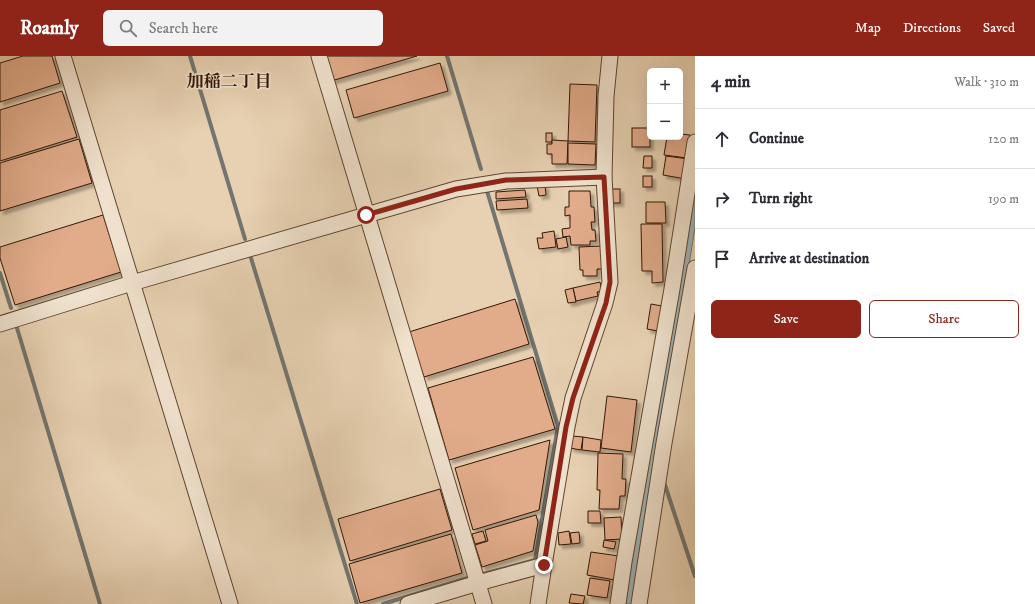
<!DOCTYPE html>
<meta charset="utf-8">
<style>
body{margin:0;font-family:"IM FELL DW Pica","Noto Serif JP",serif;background:#f2f2f3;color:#2b2b33}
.controls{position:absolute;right:12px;top:12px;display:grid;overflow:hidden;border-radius:6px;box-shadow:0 4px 16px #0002}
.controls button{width:36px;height:36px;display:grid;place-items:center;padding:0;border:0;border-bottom:1px solid #e1e1e2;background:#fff;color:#2b2b33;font:20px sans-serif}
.stop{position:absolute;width:12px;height:12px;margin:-9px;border:3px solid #8f2418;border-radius:50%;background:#fff}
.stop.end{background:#8f2418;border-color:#fff;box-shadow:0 1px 4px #0008}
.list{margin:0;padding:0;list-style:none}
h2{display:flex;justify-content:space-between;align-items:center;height:52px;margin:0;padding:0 16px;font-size:17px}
h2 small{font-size:13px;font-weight:400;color:#7c7c81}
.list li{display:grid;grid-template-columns:26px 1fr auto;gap:12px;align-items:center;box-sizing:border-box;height:60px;padding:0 16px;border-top:1px solid #e1e1e2}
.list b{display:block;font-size:15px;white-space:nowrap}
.list em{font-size:13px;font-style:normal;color:#7c7c81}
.actions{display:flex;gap:8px;padding:12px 16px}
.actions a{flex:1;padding:9px 0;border:1px solid #8f2418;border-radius:6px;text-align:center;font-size:14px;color:#8f2418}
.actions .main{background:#8f2418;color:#fff}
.icon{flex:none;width:22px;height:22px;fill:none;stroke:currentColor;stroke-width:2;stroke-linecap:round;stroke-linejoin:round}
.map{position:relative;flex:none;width:695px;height:548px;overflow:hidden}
header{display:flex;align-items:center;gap:24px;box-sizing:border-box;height:56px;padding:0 20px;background:#8f2418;color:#fff}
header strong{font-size:19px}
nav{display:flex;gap:22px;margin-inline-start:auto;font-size:14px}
.search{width:280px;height:36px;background:#f2f2f3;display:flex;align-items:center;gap:10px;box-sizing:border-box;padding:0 14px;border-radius:6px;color:#7c7c81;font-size:15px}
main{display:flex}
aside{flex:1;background:#fff}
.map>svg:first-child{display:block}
.water{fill:#9cb4b8;stroke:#727570}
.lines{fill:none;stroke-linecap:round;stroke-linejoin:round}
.stream{stroke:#727570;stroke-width:4}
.building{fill:#e2ac8b;stroke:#321604;filter:url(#shadow)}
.street-casing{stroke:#5f4530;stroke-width:17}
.street{stroke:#efe1cd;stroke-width:15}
.route{stroke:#8f2418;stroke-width:5}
.labels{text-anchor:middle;stroke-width:3.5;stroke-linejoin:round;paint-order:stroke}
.neighbourhood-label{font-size:17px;font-weight:bold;fill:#321604;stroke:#efe1cd}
</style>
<header>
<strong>Roamly</strong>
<div class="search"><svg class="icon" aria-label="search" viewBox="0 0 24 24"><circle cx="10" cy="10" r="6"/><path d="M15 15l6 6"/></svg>Search here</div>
<nav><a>Map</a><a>Directions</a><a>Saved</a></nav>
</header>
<main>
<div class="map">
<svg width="695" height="548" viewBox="0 0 695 548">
<defs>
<filter id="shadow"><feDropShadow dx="3.5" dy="3.5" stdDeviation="1" flood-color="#0004"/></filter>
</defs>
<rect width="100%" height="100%" fill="#e7d1b2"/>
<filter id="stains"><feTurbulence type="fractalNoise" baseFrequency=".005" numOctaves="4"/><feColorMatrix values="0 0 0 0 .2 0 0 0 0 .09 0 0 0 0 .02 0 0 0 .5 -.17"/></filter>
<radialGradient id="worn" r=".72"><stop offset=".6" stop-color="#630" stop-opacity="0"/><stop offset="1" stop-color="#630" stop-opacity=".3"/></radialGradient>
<path class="water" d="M695 128V172L633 548H623Z"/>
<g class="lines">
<g class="stream">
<path d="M190 0 245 183"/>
<path d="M447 0 481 113"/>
<path d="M251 202 357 548"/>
<path d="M0 217 11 252"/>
<path d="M17 272 100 548"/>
<path d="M664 426 695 520"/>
<path d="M483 518 535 504 558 370 487 135"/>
<path d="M383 548 471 521"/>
</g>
</g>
<g class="building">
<path d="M23 0H52L60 27 0 46V7Z"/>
<path d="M324 0H417L331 25Z"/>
<path d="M440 7 448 35 354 62 346 34Z"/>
<path d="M570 28 597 29 595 86 568 85Z"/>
<path d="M62 35 77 81 0 105V54Z"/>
<rect x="632" y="72" width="18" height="19"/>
<rect x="546" y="77" width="6" height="9"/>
<path d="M680 78 690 79 687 102 664 99 667 81H680Z"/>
<path d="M79 83 92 127 0 155V107Z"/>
<path d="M552 84 568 85 567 108H552V98H547V88H552Z"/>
<path d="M568 87 596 88 595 109 568 108Z"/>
<path d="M644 100H652V112H643Z"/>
<path d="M666 100 689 103 686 123 663 119Z"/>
<rect x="643" y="120" width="9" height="11"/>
<path d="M545 129 546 139 539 140 537 130Z"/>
<rect x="610" y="133" width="10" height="14"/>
<path d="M525 134 526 141 496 143V136Z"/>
<path d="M569 135H590L591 151H594L595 166H591L592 174H595L596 185H590V189H571L570 180 563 181 562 173 570 172V159L565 160V151H569Z"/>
<path d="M527 143 528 152 497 154 496 145Z"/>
<path d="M646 146H665L666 167H646Z"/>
<path d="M103 159 121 216 15 249 0 202V191Z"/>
<path d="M641 168H662L663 226 652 227V215H642Z"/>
<path d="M554 175 556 191 539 193 537 182H543L542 177Z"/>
<path d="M566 181 568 191 558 193 556 183Z"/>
<path d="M602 190 603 213H597V220H583V214H580L579 191Z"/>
<path d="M600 226 602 235 597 236 598 240 576 245 573 232Z"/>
<path d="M573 232 576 246 568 247 565 234Z"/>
<path d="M515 243 529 288 424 321 409 276Z"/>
<path d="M651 248 662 250 658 275 647 273Z"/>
<path d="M533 301 555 373 449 404 428 332Z"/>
<path d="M607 340 637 344 631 396 601 392Z"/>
<path d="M572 380 583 381 581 394 570 392Z"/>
<path d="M583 381 601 384 600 396 582 394Z"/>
<path d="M550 384 539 454 473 474 455 412Z"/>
<path d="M598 397 623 398 622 423H626L625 440H620L619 453H599L600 434H597Z"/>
<path d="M440 433 452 474 350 505 338 463Z"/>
<path d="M588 455H600L601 467H588Z"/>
<path d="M536 459 538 466 533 495 482 511 475 489 488 485 485 474Z"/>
<path d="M621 461 622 483 605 484 604 462Z"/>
<path d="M483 475 486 485 475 488 472 478Z"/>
<path d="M569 475 571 488 559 489 558 477Z"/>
<path d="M579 476 580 487 572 488 570 477Z"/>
<path d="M451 478 462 517 360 547 349 508Z"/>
<path d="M604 484 616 486 614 493 603 491Z"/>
<path d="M591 496 619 500 615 524 587 519Z"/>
<path d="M590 522 610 525 607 542 587 539Z"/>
<path d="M571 538 585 540 583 548 569 547Z"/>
</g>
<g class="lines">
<defs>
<g id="street">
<path d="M63 0 230 548"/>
<path d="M319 0 484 548"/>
<path d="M0 268 132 227 456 133 506 125 604 121"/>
<path d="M408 548 478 527 544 509 567 371 573 342 605 247 610 226 604 121 606 40 610 0"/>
<path d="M538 548 544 509"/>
<path d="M618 548 624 506 672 233 695 86"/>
<path d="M639 548 664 387 695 212"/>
</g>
</defs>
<use href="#street" class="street-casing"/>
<use href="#street" class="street"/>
</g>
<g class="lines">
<path class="route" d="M366 159 456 133 506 124 604 121 610 226 606 247 573 342 566 371 544 509"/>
</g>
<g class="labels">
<g class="neighbourhood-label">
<text x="229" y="31">加稲二丁目</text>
</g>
</g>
<rect width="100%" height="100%" filter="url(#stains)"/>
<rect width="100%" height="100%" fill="url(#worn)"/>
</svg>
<div class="controls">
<button>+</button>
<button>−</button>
</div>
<div class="stop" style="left:366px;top:159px"></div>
<div class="stop end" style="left:544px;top:509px"></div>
</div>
<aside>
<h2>4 min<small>Walk · 310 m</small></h2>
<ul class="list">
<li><svg class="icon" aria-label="ahead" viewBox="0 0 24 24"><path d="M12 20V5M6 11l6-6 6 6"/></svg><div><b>Continue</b></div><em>120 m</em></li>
<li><svg class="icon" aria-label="right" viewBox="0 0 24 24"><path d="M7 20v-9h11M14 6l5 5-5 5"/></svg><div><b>Turn right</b></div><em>190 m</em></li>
<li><svg class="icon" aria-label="arrive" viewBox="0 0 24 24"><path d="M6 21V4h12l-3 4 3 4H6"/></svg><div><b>Arrive at destination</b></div></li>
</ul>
<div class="actions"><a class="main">Save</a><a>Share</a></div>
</aside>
</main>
